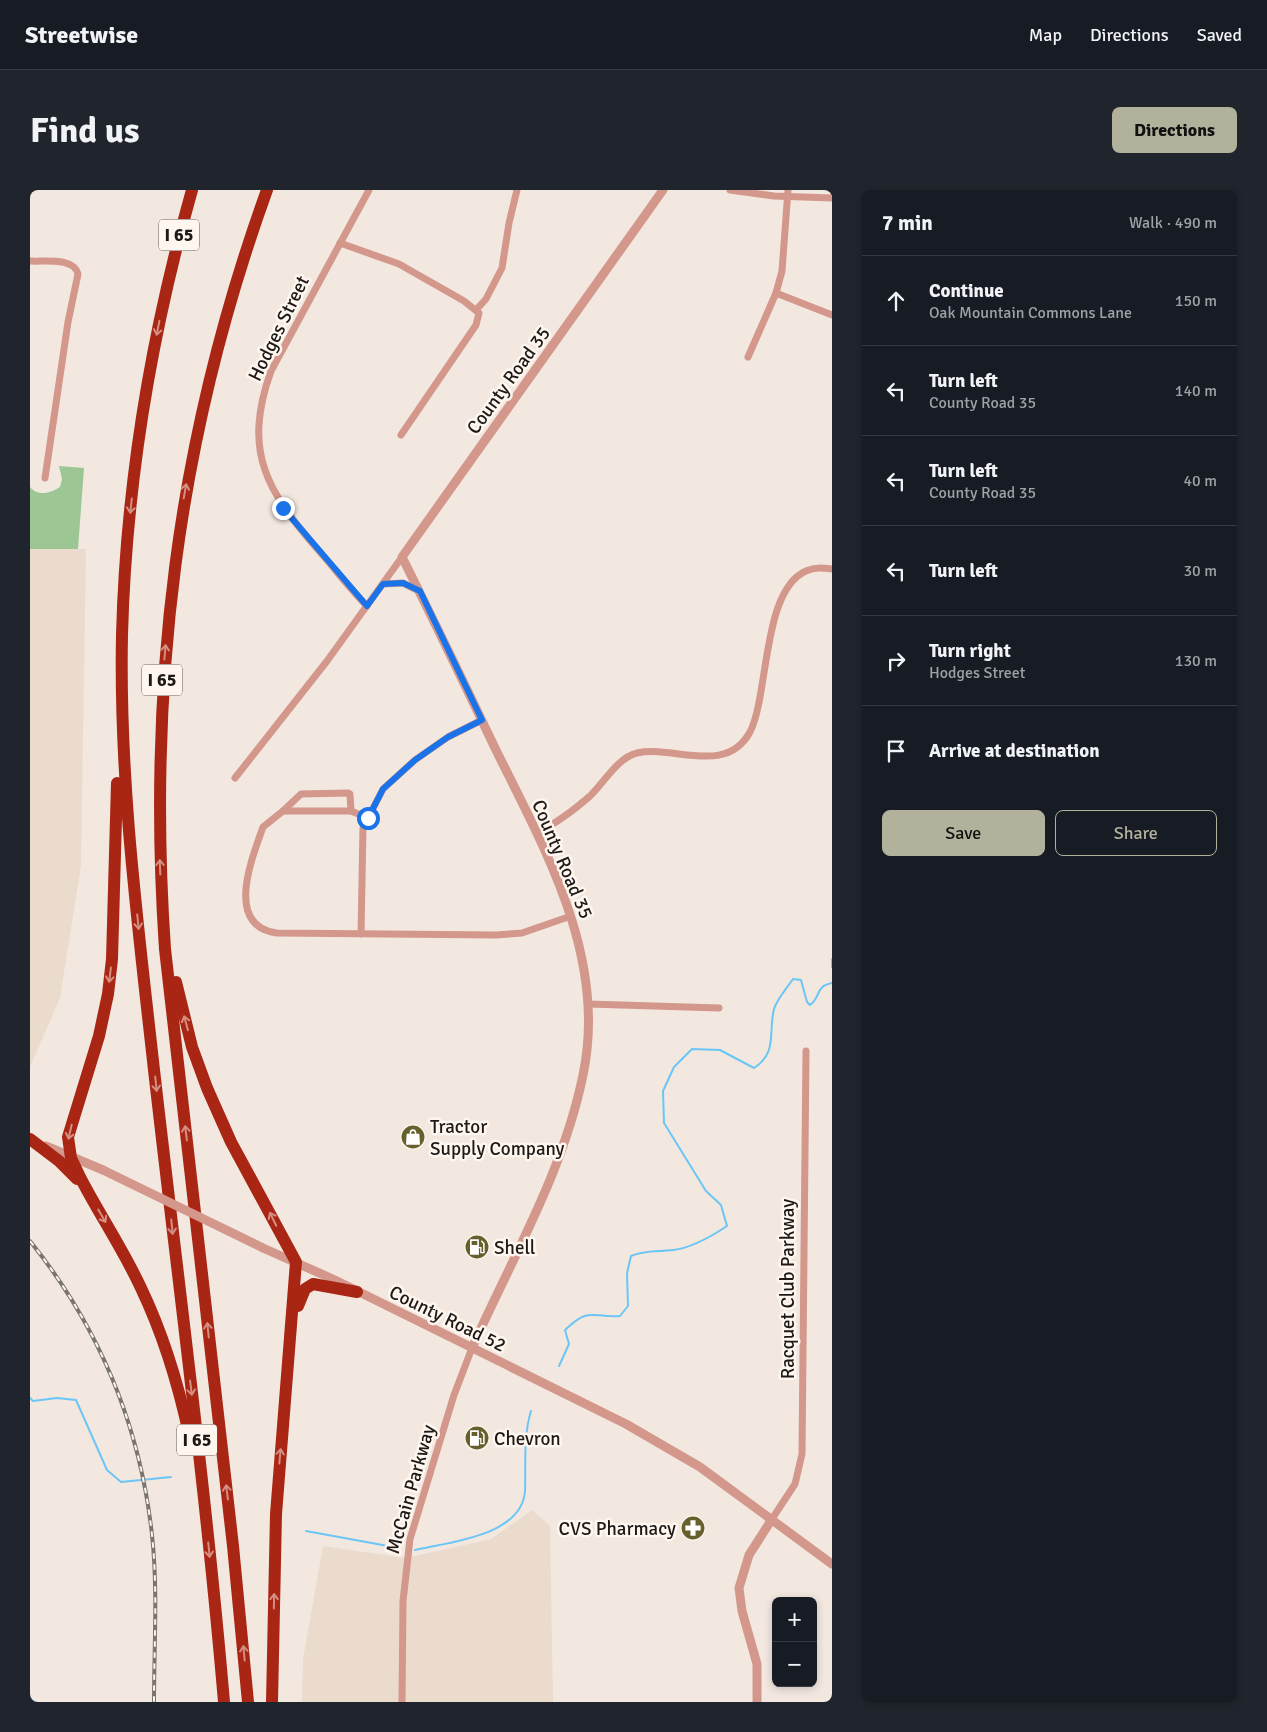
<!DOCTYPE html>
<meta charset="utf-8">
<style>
body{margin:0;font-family:Signika,sans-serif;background:#20242c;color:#f1f3f6}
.controls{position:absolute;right:15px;bottom:15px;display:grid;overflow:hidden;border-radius:8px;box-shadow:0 2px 8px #0003}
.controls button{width:45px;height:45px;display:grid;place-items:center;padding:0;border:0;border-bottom:1px solid #363941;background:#171b24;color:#f1f3f6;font:25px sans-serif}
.stop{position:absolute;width:15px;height:15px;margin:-11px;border:4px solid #1a73e8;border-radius:50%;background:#fff}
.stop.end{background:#1a73e8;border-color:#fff;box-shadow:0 1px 5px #0008}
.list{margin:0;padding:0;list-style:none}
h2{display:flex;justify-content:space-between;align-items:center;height:65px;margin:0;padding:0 20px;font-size:21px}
h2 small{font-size:16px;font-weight:400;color:#9ea1a6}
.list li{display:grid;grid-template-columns:32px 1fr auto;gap:15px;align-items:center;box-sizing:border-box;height:90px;padding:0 20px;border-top:1px solid #363941}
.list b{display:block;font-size:19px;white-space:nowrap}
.list p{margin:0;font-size:16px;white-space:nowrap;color:#9ea1a6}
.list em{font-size:16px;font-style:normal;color:#9ea1a6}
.actions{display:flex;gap:10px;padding:15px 20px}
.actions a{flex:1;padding:11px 0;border:1px solid #b2b19b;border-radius:8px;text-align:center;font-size:18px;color:#b2b19b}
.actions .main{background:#b2b19b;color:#111}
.icon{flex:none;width:28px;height:28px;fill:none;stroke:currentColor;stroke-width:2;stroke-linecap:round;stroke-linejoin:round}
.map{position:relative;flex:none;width:802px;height:1512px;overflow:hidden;border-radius:8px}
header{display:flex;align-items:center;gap:30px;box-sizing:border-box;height:70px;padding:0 25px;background:#171b24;border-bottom:1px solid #363941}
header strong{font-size:24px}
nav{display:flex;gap:28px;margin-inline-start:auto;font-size:18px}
.intro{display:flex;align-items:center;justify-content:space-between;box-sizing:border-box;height:120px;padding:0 30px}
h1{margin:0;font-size:35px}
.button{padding:12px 22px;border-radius:8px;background:#b2b19b;color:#111;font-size:18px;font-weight:700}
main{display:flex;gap:30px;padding:0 30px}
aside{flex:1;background:#171b24;border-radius:8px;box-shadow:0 2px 8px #0003}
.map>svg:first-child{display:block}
.built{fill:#ebdbcd}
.green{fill:#9dc695}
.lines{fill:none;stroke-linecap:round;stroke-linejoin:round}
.stream{stroke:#6cc6f5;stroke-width:2}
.minor{stroke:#d4978b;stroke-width:7}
.tertiary{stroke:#d4978b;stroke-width:9}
.motorway{stroke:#a92614;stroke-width:12}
.rail-casing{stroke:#7b7570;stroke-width:4}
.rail{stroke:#fef6ef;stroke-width:2;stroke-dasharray:5.5;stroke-linecap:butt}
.tertiary-bridge{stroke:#d4978b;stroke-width:9}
.oneway{stroke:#d48e82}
.route{stroke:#1a73e8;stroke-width:6}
.labels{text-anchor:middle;stroke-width:5;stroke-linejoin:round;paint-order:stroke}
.shield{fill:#fef6ef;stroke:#605b57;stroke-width:1}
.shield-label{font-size:18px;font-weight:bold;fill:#1c1916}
.street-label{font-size:19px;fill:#1c1916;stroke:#fef6ef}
.poi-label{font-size:19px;fill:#1c1916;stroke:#fef6ef;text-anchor:start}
</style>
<header>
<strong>Streetwise</strong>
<nav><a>Map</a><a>Directions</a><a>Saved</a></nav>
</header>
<div class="intro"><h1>Find us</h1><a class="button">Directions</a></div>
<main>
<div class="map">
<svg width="802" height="1512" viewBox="0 0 802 1512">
<rect width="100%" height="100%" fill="#f2e8e0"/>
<g class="built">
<path d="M0 359H56L51 676 30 808 0 877Z"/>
<path d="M502 1320 520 1336 523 1512H272L273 1469 293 1356 376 1368 461 1349Z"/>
</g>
<path class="green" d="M29 276 54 278 48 359H0V297C8 307 21 303 30 297L32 289Z"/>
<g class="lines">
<g class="stream">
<path d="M802 769V777"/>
<path d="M529 1176 539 1154 535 1140C560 1116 561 1128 590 1126L598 1116 597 1083 601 1066C615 1060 628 1062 643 1060 662 1058 682 1046 697 1036L691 1015 676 1001 634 933 633 901 644 877 662 859 690 860 724 878C748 863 738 842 744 819 747 809 757 798 763 789L771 790 777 812 780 815C792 806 784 797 802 793"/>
<path d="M0 1208 3 1211 27 1208 46 1210 77 1280 91 1292 141 1287"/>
<path d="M276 1341 369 1358"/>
<path d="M385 1360C419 1352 492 1346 495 1301 496 1275 493 1247 501 1221"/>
<path d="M0 1509 5 1512"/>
</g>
<g class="minor">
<path d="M700 0 744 6 802 8"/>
<path d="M310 53 369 74 434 111 449 123 446 135 371 245"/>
<path d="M0 71C14 72 44 67 48 84L38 132 15 288"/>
<path d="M746 103 802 125"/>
<path d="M446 120 456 109 472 78 479 33 487 0"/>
<path d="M718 167 746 103 752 81 758 0"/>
<path d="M353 394 373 393 389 401"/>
<path d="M337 416C320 399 305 379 289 361 237 301 212 262 241 181L339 0"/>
<path d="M205 588 297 471 372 367"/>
<path d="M253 621 271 604 318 603 320 604 321 621"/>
<path d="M338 628 321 621H253L233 637C222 668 194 736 247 743L466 745 492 743 541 726"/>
<path d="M507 642C526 634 544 620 560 606 574 593 587 568 607 563 644 555 696 586 720 542 739 505 732 400 776 381 784 377 793 378 802 379"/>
<path d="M331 744 333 638 353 599 385 570 418 547 452 530"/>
<path d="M558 814 689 818"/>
<path d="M742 1329 765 1294 772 1264 776 861"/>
<path d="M372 1512 373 1411 380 1349 424 1205 442 1158"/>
</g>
<g class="tertiary">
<path d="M16 956 73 980"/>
<path d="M233 1058 305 1090 596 1234 670 1277 802 1374"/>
<path d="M442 1158C482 1068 533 983 553 885 578 767 514 658 464 556 434 493 403 429 372 367L633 0"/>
<path d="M727 1512V1474L712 1421 709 1398 719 1365 742 1329"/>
</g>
<g class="motorway">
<path d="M162 0C121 145 96 295 92 445 89 591 108 735 124 880 148 1091 176 1301 194 1512"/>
<path d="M87 593 82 769 78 804 69 846 38 947 41 968 50 987C69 1024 93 1059 111 1098 133 1144 148 1193 159 1244"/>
<path d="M146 792 162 857 177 898 201 952 266 1072 246 1324 242 1512"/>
<path d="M0 949 29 971 47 989"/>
<path d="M268 1116 275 1099 283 1094 327 1102"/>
<path d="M218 1512 203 1356 135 759C117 496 147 249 237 0"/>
</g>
<defs>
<path id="rail" d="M0 1051C69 1137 110 1235 122 1345 128 1400 124 1457 124 1512"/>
</defs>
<use href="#rail" class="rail-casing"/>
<use href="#rail" class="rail"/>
<path class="tertiary-bridge" d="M73 980 233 1058"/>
</g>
<defs><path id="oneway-shaft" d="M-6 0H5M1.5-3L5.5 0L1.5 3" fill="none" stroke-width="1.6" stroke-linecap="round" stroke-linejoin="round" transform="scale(1.25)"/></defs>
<g class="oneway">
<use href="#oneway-shaft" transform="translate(128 138) rotate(101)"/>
<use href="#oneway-shaft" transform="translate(155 301) rotate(-80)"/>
<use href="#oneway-shaft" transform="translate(101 316) rotate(96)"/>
<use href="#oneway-shaft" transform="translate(135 462) rotate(-85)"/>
<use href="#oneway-shaft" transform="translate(130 677) rotate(-92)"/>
<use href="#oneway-shaft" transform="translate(108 732) rotate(84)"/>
<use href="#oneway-shaft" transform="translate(80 785) rotate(97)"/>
<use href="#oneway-shaft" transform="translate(156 833) rotate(-105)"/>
<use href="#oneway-shaft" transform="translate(126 894) rotate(84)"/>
<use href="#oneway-shaft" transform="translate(40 942) rotate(103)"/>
<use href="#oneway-shaft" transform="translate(156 943) rotate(-97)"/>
<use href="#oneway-shaft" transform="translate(72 1026) rotate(60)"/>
<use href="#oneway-shaft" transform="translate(243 1029) rotate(-116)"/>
<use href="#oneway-shaft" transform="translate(142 1037) rotate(84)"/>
<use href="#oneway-shaft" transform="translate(178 1140) rotate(-96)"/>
<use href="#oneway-shaft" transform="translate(161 1198) rotate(83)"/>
<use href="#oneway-shaft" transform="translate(250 1266) rotate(-85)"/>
<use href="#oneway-shaft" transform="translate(197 1302) rotate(-97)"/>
<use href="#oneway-shaft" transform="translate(179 1360) rotate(84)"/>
<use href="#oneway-shaft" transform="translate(244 1411) rotate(-89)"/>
<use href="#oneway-shaft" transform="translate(214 1463) rotate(-95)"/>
</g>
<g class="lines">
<path class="route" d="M253 318 337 416 353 394 373 393 390 401 452 530 418 547 385 570 353 599 338 628"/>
</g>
<defs>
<symbol id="shop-disc" viewBox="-11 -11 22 22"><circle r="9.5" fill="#65602c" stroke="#fef6ef"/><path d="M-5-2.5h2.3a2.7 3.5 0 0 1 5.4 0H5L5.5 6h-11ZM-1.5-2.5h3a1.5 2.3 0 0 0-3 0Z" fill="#fff"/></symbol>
<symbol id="fuel-disc" viewBox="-11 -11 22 22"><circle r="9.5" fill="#65602c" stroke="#fef6ef"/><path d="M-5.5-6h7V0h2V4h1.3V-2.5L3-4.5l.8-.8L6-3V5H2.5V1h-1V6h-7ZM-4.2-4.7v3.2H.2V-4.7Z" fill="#fff"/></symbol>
<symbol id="pharmacy-disc" viewBox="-11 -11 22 22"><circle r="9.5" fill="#65602c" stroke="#fef6ef"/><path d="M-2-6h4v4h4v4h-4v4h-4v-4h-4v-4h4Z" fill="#fff"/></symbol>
</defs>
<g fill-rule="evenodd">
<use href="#shop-disc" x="369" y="933" width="28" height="28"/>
<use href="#fuel-disc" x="433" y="1043" width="28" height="28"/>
<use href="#fuel-disc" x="433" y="1234" width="28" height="28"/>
<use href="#pharmacy-disc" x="649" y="1324" width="28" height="28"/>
</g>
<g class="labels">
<g class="shield">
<rect x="129" y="29.5" width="40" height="31" rx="4"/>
<rect x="112" y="474.5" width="40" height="31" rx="4"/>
<rect x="147" y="1234.5" width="40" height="31" rx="4"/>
</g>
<g class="shield-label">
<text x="149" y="51">I 65</text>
<text x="132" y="496">I 65</text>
<text x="167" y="1256">I 65</text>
</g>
<g class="street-label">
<text transform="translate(248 138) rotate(-64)" y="7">Hodges Street</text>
<text transform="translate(478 190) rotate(-54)" y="7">County Road 35</text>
<text transform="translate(533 669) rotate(67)" y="7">County Road 35</text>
<text transform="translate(757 1099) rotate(-90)" y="7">Racquet Club Parkway</text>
<text transform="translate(418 1128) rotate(26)" y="7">County Road 52</text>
<text transform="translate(380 1299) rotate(-74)" y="7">McCain Parkway</text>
</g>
<g class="poi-label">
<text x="400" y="943">Tractor<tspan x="400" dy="22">Supply Company</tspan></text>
<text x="464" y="1064">Shell</text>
<text x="464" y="1255">Chevron</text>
<text x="646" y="1345" text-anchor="end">CVS Pharmacy</text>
</g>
</g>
</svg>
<div class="controls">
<button>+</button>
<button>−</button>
</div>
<div class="stop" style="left:338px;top:628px"></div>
<div class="stop end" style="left:253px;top:318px"></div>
</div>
<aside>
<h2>7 min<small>Walk · 490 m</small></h2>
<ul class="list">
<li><svg class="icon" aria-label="ahead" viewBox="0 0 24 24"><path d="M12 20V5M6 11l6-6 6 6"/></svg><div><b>Continue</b><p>Oak Mountain Commons Lane</p></div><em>150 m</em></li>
<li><svg class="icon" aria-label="left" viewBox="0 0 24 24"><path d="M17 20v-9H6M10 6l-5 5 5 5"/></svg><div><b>Turn left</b><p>County Road 35</p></div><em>140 m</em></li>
<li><svg class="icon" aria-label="left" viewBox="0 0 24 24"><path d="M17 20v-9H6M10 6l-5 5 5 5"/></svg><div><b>Turn left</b><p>County Road 35</p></div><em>40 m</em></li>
<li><svg class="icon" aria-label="left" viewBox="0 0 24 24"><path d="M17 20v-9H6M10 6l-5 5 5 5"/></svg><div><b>Turn left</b></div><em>30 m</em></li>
<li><svg class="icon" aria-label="right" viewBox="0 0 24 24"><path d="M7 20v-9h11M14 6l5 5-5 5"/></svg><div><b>Turn right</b><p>Hodges Street</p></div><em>130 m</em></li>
<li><svg class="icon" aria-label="arrive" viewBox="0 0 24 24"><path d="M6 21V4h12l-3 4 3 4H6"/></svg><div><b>Arrive at destination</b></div></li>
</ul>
<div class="actions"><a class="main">Save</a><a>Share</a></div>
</aside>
</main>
